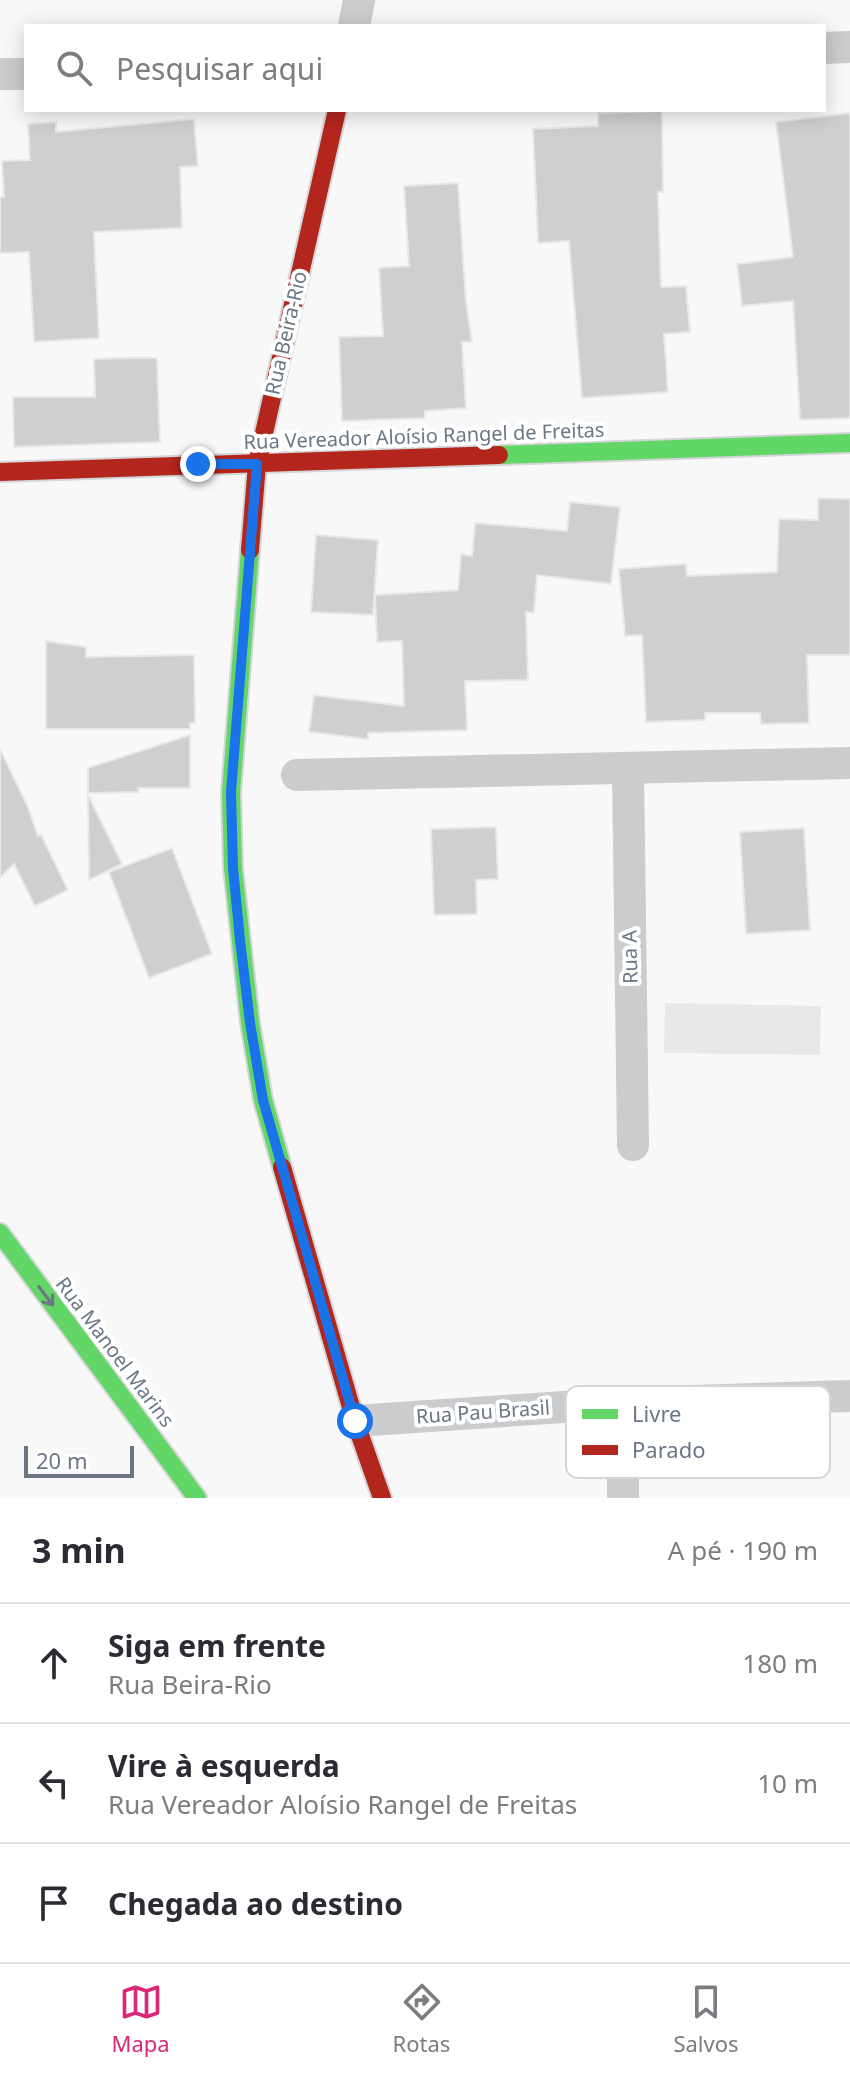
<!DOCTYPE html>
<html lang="pt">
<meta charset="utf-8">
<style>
body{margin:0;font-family:"Noto Sans",sans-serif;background:#f2f2f3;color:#2b2b33}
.scale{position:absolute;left:24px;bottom:20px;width:110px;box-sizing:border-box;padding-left:8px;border:4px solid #6b7785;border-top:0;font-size:22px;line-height:28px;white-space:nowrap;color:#6b7785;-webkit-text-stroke:6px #fff;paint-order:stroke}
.stop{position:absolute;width:24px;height:24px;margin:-18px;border:6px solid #1a73e8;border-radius:50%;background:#fff}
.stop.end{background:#1a73e8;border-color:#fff;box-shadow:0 2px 8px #0008}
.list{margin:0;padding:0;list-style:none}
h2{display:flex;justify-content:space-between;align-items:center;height:104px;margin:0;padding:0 32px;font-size:34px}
h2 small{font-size:26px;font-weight:400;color:#7c7c81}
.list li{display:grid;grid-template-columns:52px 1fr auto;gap:24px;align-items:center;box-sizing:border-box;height:120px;padding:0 32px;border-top:2px solid #e1e1e2}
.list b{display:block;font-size:30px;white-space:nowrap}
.list p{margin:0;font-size:26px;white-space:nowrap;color:#7c7c81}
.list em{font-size:26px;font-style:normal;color:#7c7c81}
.icon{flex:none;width:44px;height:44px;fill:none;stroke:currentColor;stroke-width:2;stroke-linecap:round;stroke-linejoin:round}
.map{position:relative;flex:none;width:850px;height:1498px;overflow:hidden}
.search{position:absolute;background:#fff;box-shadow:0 4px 20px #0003;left:24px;right:24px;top:24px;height:88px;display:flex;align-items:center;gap:20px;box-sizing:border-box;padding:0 28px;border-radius:0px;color:#7c7c81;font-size:30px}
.sheet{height:464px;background:#fff}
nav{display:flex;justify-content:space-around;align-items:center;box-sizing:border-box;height:112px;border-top:2px solid #e1e1e2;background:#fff;font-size:22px;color:#7c7c81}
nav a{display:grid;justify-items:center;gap:4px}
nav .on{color:#db2777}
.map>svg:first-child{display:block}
.green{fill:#e6e9e6}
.building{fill:#cdcfd0;stroke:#e8e8e8;stroke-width:2}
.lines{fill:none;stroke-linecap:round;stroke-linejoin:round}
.fast-casing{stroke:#d4d5d6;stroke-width:22}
.jam-casing{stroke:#d4d5d6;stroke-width:22}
.street{stroke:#cbccce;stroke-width:32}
.fast{stroke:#63d668;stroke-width:18}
.jam{stroke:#b3261e;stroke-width:18}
.oneway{stroke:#6b7785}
.route{stroke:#1a73e8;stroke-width:10}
.labels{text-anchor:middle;stroke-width:8;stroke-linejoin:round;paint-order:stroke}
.street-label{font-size:20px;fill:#6b7785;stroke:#fff}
.key{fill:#fff;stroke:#d3d6da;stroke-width:2}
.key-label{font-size:22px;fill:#6b7785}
</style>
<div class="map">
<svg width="850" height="1498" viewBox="0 0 850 1498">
<rect width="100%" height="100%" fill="#f8f8f8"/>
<path class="green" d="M665 1003 821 1006 820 1055 664 1053Z"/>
<g class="building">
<path d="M662 111 663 192H658L661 287 686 286 690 332 664 334 668 392 582 398 569 241 538 243 533 129 598 126V113Z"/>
<path d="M850 113V418L800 420 793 301 742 306 737 264 793 257 776 122Z"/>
<path d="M194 119 198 166 180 167 182 228 94 232 99 338 34 342 29 252 0 253V197H4L2 161 30 160 28 124 56 122V132Z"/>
<path d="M458 183 466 302 472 342H462L466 408 425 411V418L342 421 339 337 383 336 379 268 409 266 404 186Z"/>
<path d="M127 358H157L160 442 14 447 13 397H95L94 359Z"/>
<path d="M818 498 850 499V655H807L809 723 761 724 760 713H705V720L646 722 642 635 625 636 619 569 686 564 687 576 777 572 779 519 818 520Z"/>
<path d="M570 502 620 507 611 584 537 575 534 613 526 612 528 680 465 681 467 730 368 733V739L309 732 314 695 404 706 402 641 377 642 375 595 458 590 461 554 472 556 475 523 567 531Z"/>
<path d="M316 535 378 540 373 615 311 612Z"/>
<path d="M46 641 86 647V657L194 655 195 723H190V729H46Z"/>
<path d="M190 735V788H138L139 792 88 793V768Z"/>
<path d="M0 749 28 807 38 836 41 835 68 890 35 906 14 864 0 878Z"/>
<path d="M88 795 122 864 89 880Z"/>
<path d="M496 827 498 879 476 880 477 914 434 915 431 829Z"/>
<path d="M804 828 810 930 746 934 740 832Z"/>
<path d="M172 848 212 954 149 978 109 872Z"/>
</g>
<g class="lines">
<defs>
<g id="fast">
<path d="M499 455 850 443"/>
<path d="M250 550 231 792 233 868 250 1023 263 1100 282 1167"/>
<path d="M0 1233 197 1498"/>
</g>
<g id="jam">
<path d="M0 472 499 455"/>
<path d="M250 550 257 464 337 110"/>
<path d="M282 1167 355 1421 382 1498"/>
</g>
</defs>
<use href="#fast" class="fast-casing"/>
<use href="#jam" class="jam-casing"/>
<g class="street">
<path d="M354 26 359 0"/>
<path d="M824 48 850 47"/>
<path d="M0 74H26"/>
<path d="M628 769 633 1145"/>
<path d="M297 775 850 763"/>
<path d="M623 1403V1498"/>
<path d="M355 1421 623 1403 850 1396"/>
</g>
<use href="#fast" class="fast"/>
<use href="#jam" class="jam"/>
</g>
<defs><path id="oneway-shaft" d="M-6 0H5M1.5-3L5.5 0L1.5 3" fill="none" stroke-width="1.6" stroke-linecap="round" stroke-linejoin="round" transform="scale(2)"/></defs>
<use class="oneway" href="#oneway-shaft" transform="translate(46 1296) rotate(53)"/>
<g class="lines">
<path class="route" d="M198 464H257L231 792 233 868 240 940 250 1023 263 1100 355 1421"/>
</g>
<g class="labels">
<g class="street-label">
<text transform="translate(286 333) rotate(-77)" y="7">Rua Beira-Rio</text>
<text transform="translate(424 436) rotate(-2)" y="7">Rua Vereador Aloísio Rangel de Freitas</text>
<text transform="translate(630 957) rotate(-91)" y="7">Rua A</text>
<text transform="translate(115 1352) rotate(53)" y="7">Rua Manoel Marins</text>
<text transform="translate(483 1412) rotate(-4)" y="7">Rua Pau Brasil</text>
</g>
</g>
<rect x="566" y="1386" width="264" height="92" rx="12" class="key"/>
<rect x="582" y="1409" width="36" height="10" fill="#63d668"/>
<rect x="582" y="1445" width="36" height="10" fill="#b3261e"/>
<g class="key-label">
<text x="632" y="1422">Livre</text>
<text x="632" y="1458">Parado</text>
</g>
</svg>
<div class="scale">20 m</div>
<div class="stop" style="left:355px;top:1421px"></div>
<div class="stop end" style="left:198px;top:464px"></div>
<div class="search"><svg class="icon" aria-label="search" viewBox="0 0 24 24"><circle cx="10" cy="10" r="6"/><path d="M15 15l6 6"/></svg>Pesquisar aqui</div>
</div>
<section class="sheet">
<h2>3 min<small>A pé · 190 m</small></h2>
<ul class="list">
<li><svg class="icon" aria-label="ahead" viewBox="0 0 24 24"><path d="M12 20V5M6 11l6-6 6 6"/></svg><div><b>Siga em frente</b><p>Rua Beira-Rio</p></div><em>180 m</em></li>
<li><svg class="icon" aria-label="left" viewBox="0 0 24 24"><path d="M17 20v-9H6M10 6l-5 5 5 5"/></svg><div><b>Vire à esquerda</b><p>Rua Vereador Aloísio Rangel de Freitas</p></div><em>10 m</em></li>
<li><svg class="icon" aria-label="arrive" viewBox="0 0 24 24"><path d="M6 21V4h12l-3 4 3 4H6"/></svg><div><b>Chegada ao destino</b></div></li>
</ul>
</section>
<nav>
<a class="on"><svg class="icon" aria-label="map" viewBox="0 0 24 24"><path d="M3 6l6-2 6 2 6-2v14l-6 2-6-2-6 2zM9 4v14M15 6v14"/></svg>Mapa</a>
<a><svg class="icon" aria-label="directions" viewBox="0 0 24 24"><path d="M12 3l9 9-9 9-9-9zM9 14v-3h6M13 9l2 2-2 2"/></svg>Rotas</a>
<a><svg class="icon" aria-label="saved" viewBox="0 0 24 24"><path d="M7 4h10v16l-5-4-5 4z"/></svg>Salvos</a>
</nav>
